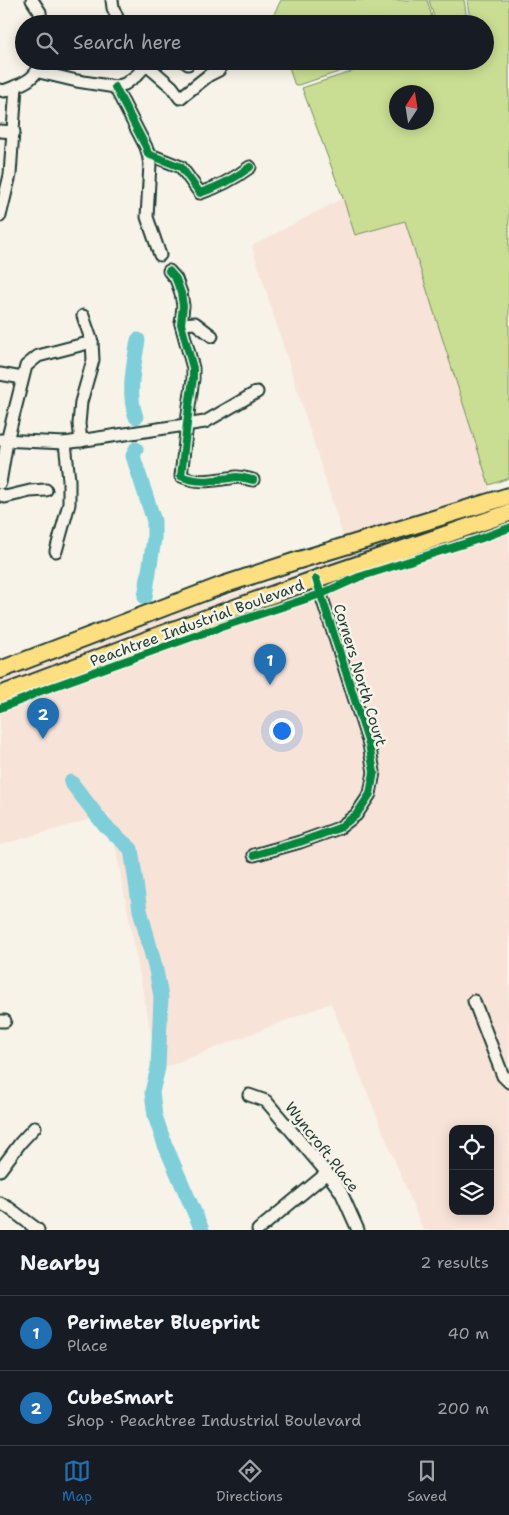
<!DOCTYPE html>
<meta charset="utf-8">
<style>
body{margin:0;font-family:"Shantell Sans",sans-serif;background:#242831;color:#f1f3f6}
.controls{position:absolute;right:15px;bottom:15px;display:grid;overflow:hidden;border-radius:10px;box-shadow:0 2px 12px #0003}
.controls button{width:45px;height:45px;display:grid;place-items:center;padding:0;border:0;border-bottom:1px solid #363941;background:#171b24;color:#f1f3f6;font:25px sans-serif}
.compass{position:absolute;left:389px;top:85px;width:45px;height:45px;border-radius:50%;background:#171b24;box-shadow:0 2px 12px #0003;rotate:12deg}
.you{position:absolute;left:281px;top:730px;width:18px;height:18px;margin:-12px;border:4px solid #fff;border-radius:50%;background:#1a73e8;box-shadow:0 0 0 8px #1a73e833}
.badge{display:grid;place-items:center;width:32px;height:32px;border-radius:50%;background:#1f6fb2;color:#fff;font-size:16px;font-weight:700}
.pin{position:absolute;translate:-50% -41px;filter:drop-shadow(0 1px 2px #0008)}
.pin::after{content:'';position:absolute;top:26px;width:18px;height:15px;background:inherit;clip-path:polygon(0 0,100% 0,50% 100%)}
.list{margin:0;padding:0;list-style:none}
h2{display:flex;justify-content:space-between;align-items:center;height:65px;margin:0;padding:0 20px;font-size:21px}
h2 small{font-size:16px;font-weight:400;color:#9ea1a6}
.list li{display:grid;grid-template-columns:32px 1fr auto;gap:15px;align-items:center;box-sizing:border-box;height:75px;padding:0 20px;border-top:1px solid #363941}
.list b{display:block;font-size:19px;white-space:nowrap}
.list p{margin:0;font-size:16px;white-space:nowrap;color:#9ea1a6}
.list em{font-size:16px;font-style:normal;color:#9ea1a6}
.icon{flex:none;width:28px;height:28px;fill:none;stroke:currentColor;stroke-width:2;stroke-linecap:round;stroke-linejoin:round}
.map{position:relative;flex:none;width:509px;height:1230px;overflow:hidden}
.search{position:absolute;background:#171b24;box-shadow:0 2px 12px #0003;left:15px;right:15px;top:15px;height:55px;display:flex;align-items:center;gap:12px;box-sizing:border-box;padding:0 18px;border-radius:28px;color:#9ea1a6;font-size:19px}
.sheet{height:215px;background:#171b24}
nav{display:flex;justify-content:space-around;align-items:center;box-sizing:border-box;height:70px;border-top:1px solid #363941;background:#171b24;font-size:14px;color:#9ea1a6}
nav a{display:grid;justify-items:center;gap:2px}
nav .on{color:#1f6fb2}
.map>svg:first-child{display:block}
.built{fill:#f8e3d8;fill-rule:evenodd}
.green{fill:#cade93;stroke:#748e64;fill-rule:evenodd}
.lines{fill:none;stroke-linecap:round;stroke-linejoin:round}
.river{stroke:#7ecfd9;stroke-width:15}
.minor-casing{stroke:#1f3d34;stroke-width:15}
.highway-casing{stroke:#1f3d34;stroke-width:20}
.minor{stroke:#f7f3e8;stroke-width:11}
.highway{stroke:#fddf80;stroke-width:16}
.cycleway-casing{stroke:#f7f3e8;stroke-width:11}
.cycleway{stroke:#00873e;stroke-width:8}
.labels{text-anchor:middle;stroke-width:5;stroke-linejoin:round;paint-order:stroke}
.street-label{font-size:15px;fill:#1f3d34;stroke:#f7f3e8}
</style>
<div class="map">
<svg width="509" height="1230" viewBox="0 0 509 1230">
<rect width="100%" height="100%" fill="#f7f3e8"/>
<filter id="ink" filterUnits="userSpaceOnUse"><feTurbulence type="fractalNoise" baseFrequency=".02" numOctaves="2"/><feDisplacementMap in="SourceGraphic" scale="10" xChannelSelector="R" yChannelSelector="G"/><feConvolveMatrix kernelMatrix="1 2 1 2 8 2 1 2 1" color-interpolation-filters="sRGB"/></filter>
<g filter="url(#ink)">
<path class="built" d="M343 198 355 235 405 221 489 485 498 520 509 518V1230H423L331 1003 158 1070 109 814 0 845V676L92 642 349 555 252 246ZM453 1129H490V1211H453Z"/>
<g class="green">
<path d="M281 0H427L434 24H274L272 18Z"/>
<path d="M429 0H464L467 19 463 24H436Z"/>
<path d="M467 0H509V478L489 485 405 221 355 235 343 198 302 88 384 61H485V24H468L470 20ZM426 92V122H396V92Z"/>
<path d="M287 61H373L295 86Z"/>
</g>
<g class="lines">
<g class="river">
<path d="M136 417C127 393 134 365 138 340"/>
<path d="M136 449 133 456 154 521V539L145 597"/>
<path d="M71 782 105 826 131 849 140 910 156 970 161 997 158 1068 152 1092 155 1116 165 1145 202 1230"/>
</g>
<defs>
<g id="minor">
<path d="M32 0 40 12 41 24"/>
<path d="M112 0 113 8 120 24"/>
<path d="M142 61 172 87 180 98 209 75 219 70"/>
<path d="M184 61 188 64"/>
<path d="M39 72 77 81 115 87 125 84 136 76 146 65"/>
<path d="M115 87 146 147 148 154 181 167 200 193C219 187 234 179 250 167"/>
<path d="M0 90 4 91C21 84 36 81 41 61"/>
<path d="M0 131 14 132"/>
<path d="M148 154 150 164 147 217 160 255"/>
<path d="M0 216 10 175 16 86"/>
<path d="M169 271 176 279 181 293 183 306 181 324 193 368V379L189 406 181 476C201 485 217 479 237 477 242 477 248 479 253 480"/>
<path d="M181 324 195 323 212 336"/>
<path d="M0 374 22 378"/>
<path d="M0 440 65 443 205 422 257 392"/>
<path d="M81 441 79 424 81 402 93 360 92 342 83 316"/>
<path d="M0 483 7 441 26 366 38 356 92 342"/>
<path d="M0 494 5 497 30 491 46 490"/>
<path d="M56 551 69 504V480L65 443"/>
<path d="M254 855 300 842 339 828 356 815 370 794 374 772 369 744 316 579"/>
<path d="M474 1001 503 1076 509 1082"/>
<path d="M0 1021H5"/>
<path d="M249 1095 266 1101 327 1173 341 1192 358 1230"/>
<path d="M0 1170 21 1142 35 1127"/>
<path d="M0 1203 9 1208 38 1230"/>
<path d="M258 1230 327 1173"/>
</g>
<g id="highway">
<path d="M0 670 223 585 296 561 509 496"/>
<path d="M0 695 176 629 316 579 509 513"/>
</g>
</defs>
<use href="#minor" class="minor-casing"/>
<use href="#highway" class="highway-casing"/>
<use href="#minor" class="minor"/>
<use href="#highway" class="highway"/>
<defs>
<g id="cycleway">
<path d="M115 87 146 147 148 154 181 167 200 193C219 187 234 179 250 167"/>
<path d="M169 271 176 279 181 293 183 306 181 324 193 368V379L189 406 181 476C201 485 217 479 237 477 242 477 248 479 253 480"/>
<path d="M0 708 24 699 38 692 206 632 321 594 359 577 479 539 509 528"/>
<path d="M254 855 300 842 339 828 356 815 370 794 374 772 369 744 316 579"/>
</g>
</defs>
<use href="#cycleway" class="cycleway-casing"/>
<use href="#cycleway" class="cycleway"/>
</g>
</g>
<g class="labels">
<g class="street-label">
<text transform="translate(197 623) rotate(-20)" y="5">Peachtree Industrial Boulevard</text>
<text transform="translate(360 675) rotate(73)" y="5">Corners North Court</text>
<text transform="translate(322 1147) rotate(52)" y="5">Wyncroft Place</text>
</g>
</g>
</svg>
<div class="controls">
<button><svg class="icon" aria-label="locate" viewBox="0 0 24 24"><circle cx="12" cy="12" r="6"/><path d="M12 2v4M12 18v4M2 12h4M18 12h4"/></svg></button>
<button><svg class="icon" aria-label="layers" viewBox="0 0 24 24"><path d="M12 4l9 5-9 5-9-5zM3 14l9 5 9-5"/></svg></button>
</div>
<svg class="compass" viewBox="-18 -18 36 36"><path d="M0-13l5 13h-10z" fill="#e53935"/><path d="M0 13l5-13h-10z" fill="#9ea1a6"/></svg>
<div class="you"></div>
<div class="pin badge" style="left:270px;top:685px">1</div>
<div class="pin badge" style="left:43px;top:739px">2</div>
<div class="search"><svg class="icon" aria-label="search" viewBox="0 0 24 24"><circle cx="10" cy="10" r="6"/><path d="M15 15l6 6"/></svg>Search here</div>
</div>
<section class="sheet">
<h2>Nearby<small>2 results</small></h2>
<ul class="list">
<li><span class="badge">1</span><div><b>Perimeter Blueprint</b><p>Place</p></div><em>40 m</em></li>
<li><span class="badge">2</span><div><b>CubeSmart</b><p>Shop · Peachtree Industrial Boulevard</p></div><em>200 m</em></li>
</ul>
</section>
<nav>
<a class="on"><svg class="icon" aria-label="map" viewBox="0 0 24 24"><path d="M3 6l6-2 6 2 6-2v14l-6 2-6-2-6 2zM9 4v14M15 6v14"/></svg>Map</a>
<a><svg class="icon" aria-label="directions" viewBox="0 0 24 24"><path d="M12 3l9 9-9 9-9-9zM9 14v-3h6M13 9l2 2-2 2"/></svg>Directions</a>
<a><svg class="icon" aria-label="saved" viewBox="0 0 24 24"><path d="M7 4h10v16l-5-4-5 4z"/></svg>Saved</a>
</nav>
